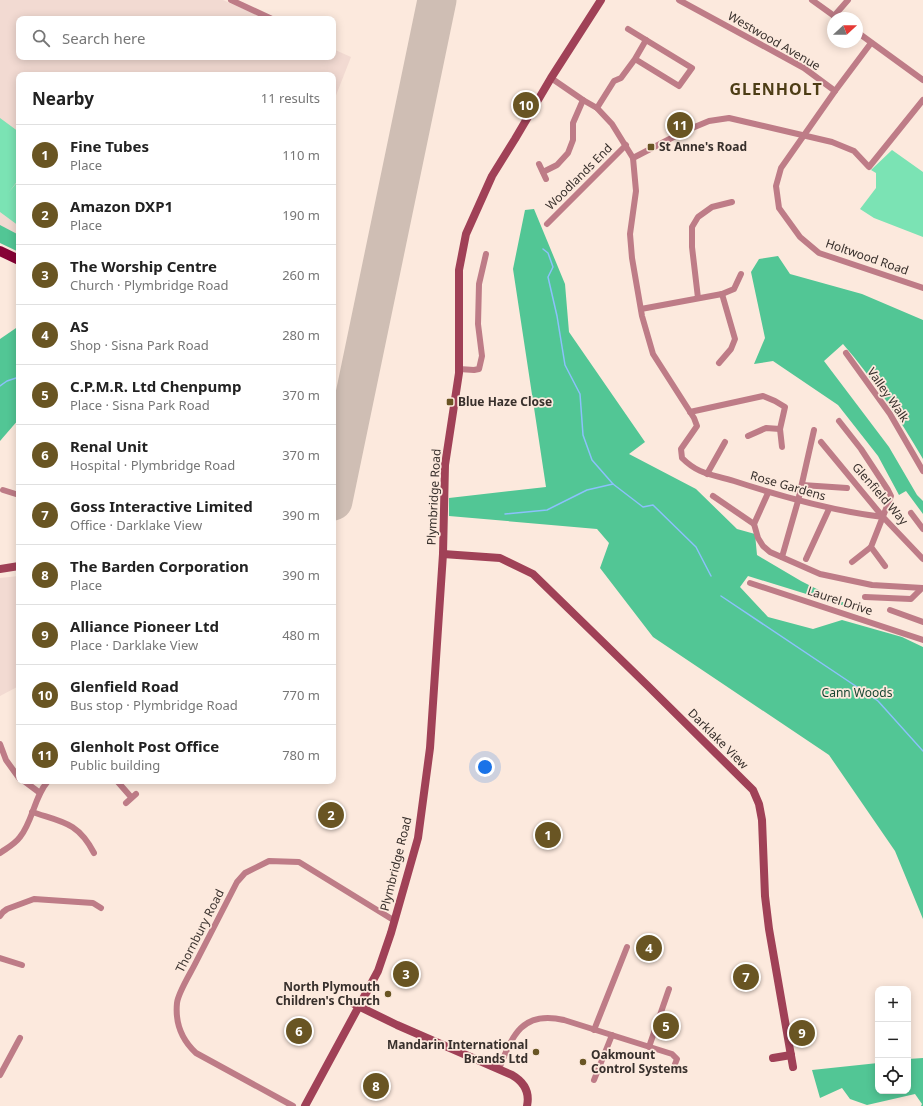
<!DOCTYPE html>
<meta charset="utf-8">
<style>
body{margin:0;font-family:"Noto Sans",sans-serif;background:#f6f6f6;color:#222}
.controls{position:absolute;right:12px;bottom:12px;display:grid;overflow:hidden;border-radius:8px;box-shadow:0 2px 10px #0003}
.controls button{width:36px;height:36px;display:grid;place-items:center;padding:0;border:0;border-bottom:1px solid #e0e0e0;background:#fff;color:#222;font:20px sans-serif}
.compass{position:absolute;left:827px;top:12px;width:36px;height:36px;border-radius:50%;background:#fff;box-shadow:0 2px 10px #0003;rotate:69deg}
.you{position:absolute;left:485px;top:767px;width:14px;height:14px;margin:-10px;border:3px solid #fff;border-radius:50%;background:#1a73e8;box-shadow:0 0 0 6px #1a73e833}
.badge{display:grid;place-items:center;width:26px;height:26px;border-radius:50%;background:#695523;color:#fff;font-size:13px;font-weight:700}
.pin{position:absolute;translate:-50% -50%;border:2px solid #fff;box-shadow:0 1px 4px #0006}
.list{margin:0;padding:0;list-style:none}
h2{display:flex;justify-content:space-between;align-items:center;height:52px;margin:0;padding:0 16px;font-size:17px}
h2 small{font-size:13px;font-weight:400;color:#767676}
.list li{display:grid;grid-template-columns:26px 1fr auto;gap:12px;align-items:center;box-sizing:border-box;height:60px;padding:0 16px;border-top:1px solid #e0e0e0}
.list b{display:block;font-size:15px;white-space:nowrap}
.list p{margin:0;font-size:13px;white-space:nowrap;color:#767676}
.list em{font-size:13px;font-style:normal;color:#767676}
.icon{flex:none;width:22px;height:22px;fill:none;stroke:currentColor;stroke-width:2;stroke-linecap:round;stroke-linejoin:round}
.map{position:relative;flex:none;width:923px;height:1106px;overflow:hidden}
.search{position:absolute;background:#fff;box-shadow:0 2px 10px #0003;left:16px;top:16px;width:320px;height:44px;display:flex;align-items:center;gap:10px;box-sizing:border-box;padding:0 14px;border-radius:8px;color:#767676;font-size:15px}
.panel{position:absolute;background:#fff;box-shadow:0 2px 10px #0003;left:16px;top:72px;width:320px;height:712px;border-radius:8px}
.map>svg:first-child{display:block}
.education{fill:#f2dad2}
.green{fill:#7be3b4}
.forest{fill:#52c695}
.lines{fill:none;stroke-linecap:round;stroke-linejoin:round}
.stream{stroke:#8bc1fc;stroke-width:1.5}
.runway{stroke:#cfbeb4;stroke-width:39}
.street{stroke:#be7c87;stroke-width:6}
.secondary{stroke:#a04157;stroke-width:8}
.primary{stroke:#870236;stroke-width:10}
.poi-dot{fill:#695523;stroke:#fce9dd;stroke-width:1.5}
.labels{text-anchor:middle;stroke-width:3.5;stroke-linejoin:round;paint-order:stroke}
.street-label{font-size:12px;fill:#38302c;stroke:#fce9dd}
.poi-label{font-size:12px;font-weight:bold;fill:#38302c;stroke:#fce9dd;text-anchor:start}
.park-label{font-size:12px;fill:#164632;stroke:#fce9dd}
.district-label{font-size:16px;font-weight:bold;letter-spacing:1px;fill:#4d3d15;stroke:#fce9dd}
</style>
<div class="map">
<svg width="923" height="1106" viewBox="0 0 923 1106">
<rect width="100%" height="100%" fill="#fce9dd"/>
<g class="education">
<path d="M0 0H223L266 19H19V57H333V49L351 57 333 103V75H19V252L0 243Z"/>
<path d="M19 576V686L0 696V578Z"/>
</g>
<g class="green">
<path d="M0 118 19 132V179L9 192 19 180V226L0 212Z"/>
<path d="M892 150 923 172V237L874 218 860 209 876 188V173L871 170Z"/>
</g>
<g class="forest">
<path d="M534 209 565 284 569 332 645 442 629 454 696 489 737 529 755 534 757 555 801 581 858 610 748 576 740 587 768 617 813 629 842 620 902 637 923 647V919L895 851 829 755 653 637 600 568 609 543 597 529 449 516V498L546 487 513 269 525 210Z"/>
<path d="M0 225 19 235V252L0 243Z"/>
<path d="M778 256 790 274 862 294 923 320V459C899 418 874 380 843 344L824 361 889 447 917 495 923 501V514L906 491 899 495 878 456 838 405 773 361 754 364 765 338 751 272 759 259Z"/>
<path d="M19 326V419L0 441V339Z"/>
<path d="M923 1058V1106H921L922 1104 915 1094 867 1105 850 1099 842 1088 820 1098 812 1070 878 1063V1091H908V1059Z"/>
</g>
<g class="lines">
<g class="stream">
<path d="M543 249 548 253 553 267 548 277 557 316 565 365 580 394 583 435 592 460 613 484 643 507 653 505 696 547 711 576"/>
<path d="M0 386 7 381 19 377"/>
<path d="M505 514 547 510 587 490 613 484"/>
<path d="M721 596 878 701 923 751"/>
</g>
<path class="runway" d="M333 501 437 0"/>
<g class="street">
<path d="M231 0 272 19"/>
<path d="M679 0 804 68 835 91"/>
<path d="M812 0 837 18"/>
<path d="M834 16 848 0"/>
<path d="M628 29 646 40"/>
<path d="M857 32 923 80"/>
<path d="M871 43 835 91 781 168 776 186 779 208 800 237 819 253 923 288"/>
<path d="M551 78 583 100 597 108 612 124 633 158 636 191 630 234 632 258 642 316 653 354 694 418 697 426 681 449 682 458C699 475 712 474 734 481 783 497 832 511 883 517"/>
<path d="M597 108 614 81 621 78 635 59 646 40 692 68 679 86 635 59"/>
<path d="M633 158 685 131 709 121 729 118 832 142 854 151 869 167 923 100"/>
<path d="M539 164 546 179"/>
<path d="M543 172 557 165 568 153 573 140V123L583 100"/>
<path d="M547 224 626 145"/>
<path d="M698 298 692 247V227L698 217 712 207 732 202"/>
<path d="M641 309 722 294 734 289 741 274"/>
<path d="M846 353 890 414 923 471"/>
<path d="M719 363 731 349 735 339 722 294"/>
<path d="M459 369 474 370 479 369 482 356 478 324 479 284 486 254"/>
<path d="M690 412 763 396 775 401 785 407 780 429 782 447"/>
<path d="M839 421 861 449 888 490 891 496 871 547 885 566"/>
<path d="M748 436 766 428 780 429"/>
<path d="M821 442 883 517 923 559"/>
<path d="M707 474 725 442"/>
<path d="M802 485 847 488"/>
<path d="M3 490 19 495"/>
<path d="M768 493 754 524 758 538 763 546 770 552 820 574 872 585 923 588"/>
<path d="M713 496 754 524"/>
<path d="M911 513 923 529"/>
<path d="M782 557 798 501 814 430"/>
<path d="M806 559 829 509"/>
<path d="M852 562 871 547"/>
<path d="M750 583 923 640"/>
<path d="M865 597 911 599 921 589"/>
<path d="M890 610 923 622"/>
<path d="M0 744 6 760 19 778"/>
<path d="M24 781 40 793"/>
<path d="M117 781 131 797"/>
<path d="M126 803 136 794"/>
<path d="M32 812C62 822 78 822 94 853"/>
<path d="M0 853C7 848 15 844 20 837 33 821 34 797 48 781"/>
<path d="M0 916 3 912 7 909 34 899 93 903 101 908"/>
<path d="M0 958 22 965"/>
<path d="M594 1030 627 947"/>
<path d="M649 1047 669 989"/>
<path d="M499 1069C512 1036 522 1010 564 1020L672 1054 677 1059 675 1064"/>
<path d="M0 1075 20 1038"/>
<path d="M594 1080 612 1035"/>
<path d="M293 1106 196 1053C182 1040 175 1023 177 1003 178 993 190 974 195 964 209 937 223 909 237 882L245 873 269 861 299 862 395 921"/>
</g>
<g class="secondary">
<path d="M443 554 500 558 533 574 649 687 753 790 759 804 762 820 765 896 769 929 793 1067"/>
<path d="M0 569 19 566"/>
<path d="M354 1004 397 1025 512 1075C524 1082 530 1092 527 1106"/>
<path d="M773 1058 791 1055"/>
<path d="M305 1106 378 971 391 933 418 838 430 748 443 554 445 465 459 373V270L466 234 492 176 515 139 551 78 601 0"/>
</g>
<path class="primary" d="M0 251 19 260"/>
</g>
<g class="poi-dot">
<rect x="647" y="143" width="8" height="8" rx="2"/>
<rect x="446" y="398" width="8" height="8" rx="2"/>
<circle cx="388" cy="994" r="4"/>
<circle cx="536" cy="1052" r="4"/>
<circle cx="583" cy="1062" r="4"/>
</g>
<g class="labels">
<g class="street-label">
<text transform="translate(774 41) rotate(30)" y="4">Westwood Avenue</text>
<text transform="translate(579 177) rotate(-45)" y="4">Woodlands End</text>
<text transform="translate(867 257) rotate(19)" y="4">Holtwood Road</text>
<text transform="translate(888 395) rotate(55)" y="4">Valley Walk</text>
<text transform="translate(788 486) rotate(16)" y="4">Rose Gardens</text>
<text transform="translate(880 494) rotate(49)" y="4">Glenfield Way</text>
<text transform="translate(434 497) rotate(-87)" y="4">Plymbridge Road</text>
<text transform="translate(840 601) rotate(18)" y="4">Laurel Drive</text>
<text transform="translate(718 739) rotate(45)" y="4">Darklake View</text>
<text transform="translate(396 864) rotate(-76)" y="4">Plymbridge Road</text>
<text transform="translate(200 931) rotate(-63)" y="4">Thornbury Road</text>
</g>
<g class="poi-label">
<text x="659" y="151">St Anne's Road</text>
<text x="458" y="406">Blue Haze Close</text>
<text x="380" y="991" text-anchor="end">North Plymouth<tspan x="380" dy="14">Children's Church</tspan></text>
<text x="528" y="1049" text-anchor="end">Mandarin International<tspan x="528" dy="14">Brands Ltd</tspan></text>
<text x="591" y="1059">Oakmount<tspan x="591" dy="14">Control Systems</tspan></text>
</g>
<g class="park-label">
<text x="857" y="697">Cann Woods</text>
</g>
<g class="district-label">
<text x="776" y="95">GLENHOLT</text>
</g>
</g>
</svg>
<div class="controls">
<button>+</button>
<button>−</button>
<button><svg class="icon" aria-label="locate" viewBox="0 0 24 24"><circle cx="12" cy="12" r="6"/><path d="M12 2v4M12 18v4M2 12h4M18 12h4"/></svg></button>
</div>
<svg class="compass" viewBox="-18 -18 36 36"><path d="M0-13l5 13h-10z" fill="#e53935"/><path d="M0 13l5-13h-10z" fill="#767676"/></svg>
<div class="you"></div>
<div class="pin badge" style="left:548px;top:835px">1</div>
<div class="pin badge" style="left:331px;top:815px">2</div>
<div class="pin badge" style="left:406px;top:974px">3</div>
<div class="pin badge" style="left:649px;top:948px">4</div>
<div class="pin badge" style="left:666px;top:1026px">5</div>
<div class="pin badge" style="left:299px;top:1031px">6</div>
<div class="pin badge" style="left:746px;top:977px">7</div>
<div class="pin badge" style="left:376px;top:1086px">8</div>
<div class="pin badge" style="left:802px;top:1033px">9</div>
<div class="pin badge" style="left:526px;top:105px">10</div>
<div class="pin badge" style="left:680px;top:125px">11</div>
<div class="search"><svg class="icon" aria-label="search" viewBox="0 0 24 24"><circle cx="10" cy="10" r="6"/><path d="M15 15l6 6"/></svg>Search here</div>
<section class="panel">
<h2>Nearby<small>11 results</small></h2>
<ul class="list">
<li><span class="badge">1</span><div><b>Fine Tubes</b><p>Place</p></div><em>110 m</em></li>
<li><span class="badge">2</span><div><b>Amazon DXP1</b><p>Place</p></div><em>190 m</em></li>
<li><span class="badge">3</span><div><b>The Worship Centre</b><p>Church · Plymbridge Road</p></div><em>260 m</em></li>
<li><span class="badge">4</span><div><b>AS</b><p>Shop · Sisna Park Road</p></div><em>280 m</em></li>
<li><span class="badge">5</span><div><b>C.P.M.R. Ltd Chenpump</b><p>Place · Sisna Park Road</p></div><em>370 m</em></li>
<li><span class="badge">6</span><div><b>Renal Unit</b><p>Hospital · Plymbridge Road</p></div><em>370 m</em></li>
<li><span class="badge">7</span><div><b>Goss Interactive Limited</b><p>Office · Darklake View</p></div><em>390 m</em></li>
<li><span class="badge">8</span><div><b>The Barden Corporation</b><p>Place</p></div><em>390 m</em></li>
<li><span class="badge">9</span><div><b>Alliance Pioneer Ltd</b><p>Place · Darklake View</p></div><em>480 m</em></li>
<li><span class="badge">10</span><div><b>Glenfield Road</b><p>Bus stop · Plymbridge Road</p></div><em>770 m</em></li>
<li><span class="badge">11</span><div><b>Glenholt Post Office</b><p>Public building</p></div><em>780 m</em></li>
</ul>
</section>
</div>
